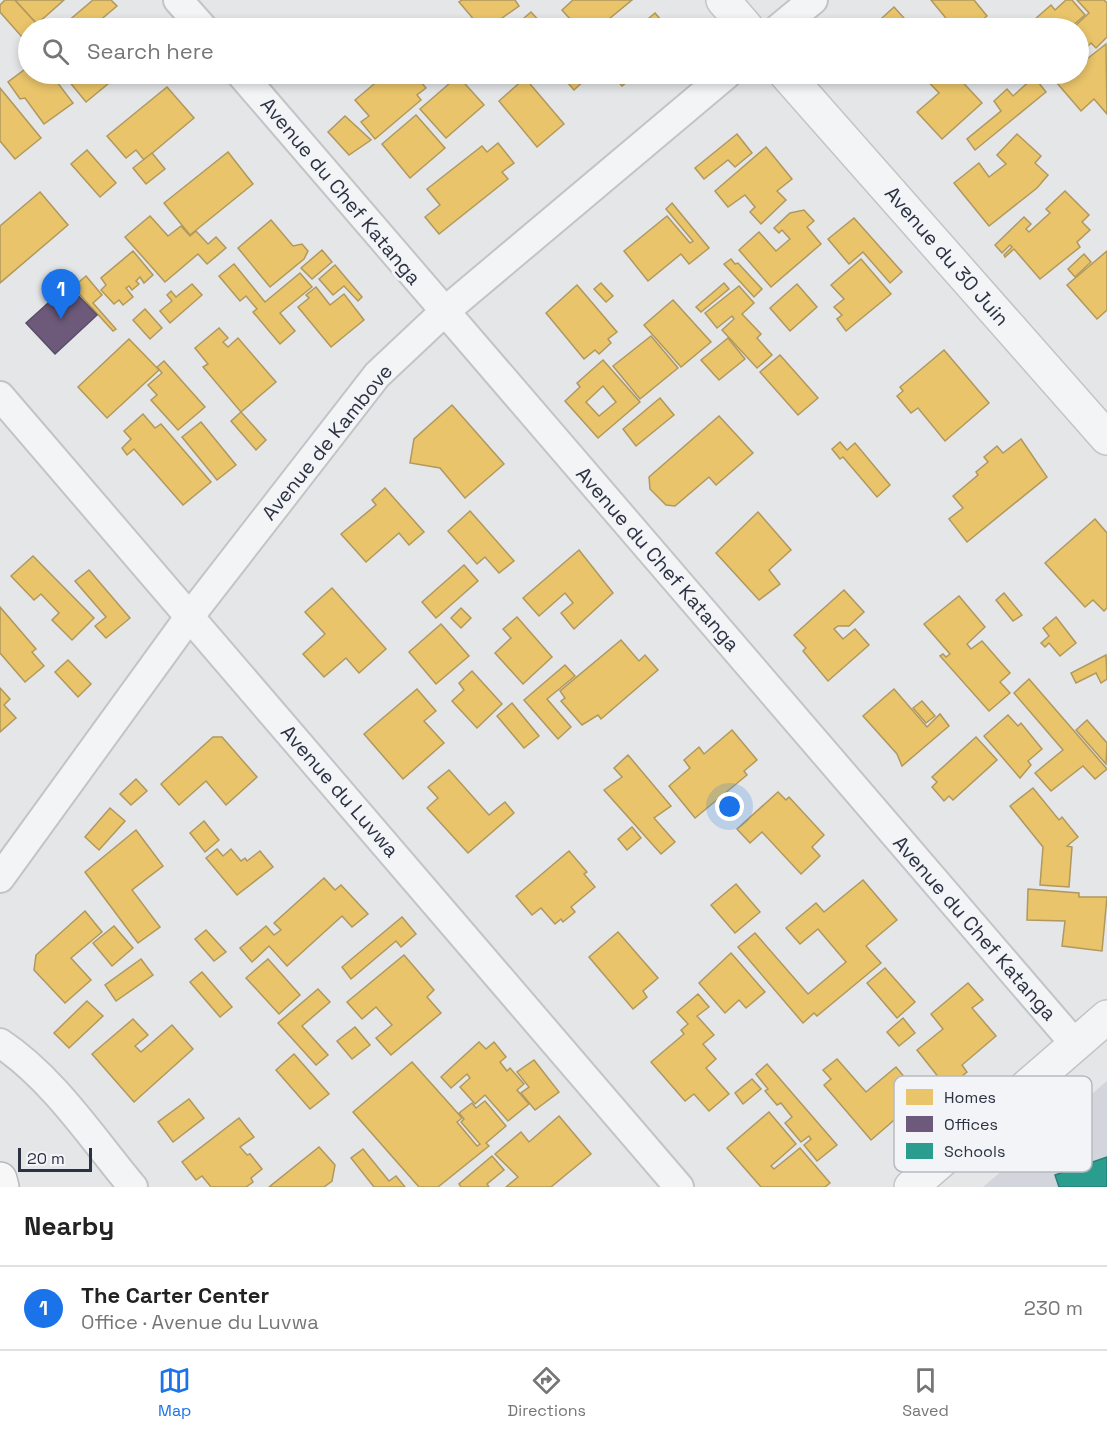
<!DOCTYPE html>
<meta charset="utf-8">
<style>
body{margin:0;font-family:"Space Grotesk",sans-serif;background:#f2f2f2;color:#222}
.scale{position:absolute;left:18px;bottom:15px;width:74px;box-sizing:border-box;padding-left:6px;border:3px solid #2b3241;border-top:0;font-size:16px;line-height:21px;white-space:nowrap;color:#2b3241;-webkit-text-stroke:4px #f2f4f7;paint-order:stroke}
.you{position:absolute;left:730px;top:807px;width:21px;height:21px;margin:-15px;border:4px solid #fff;border-radius:50%;background:#1a73e8;box-shadow:0 0 0 9px #1a73e833}
.badge{display:grid;place-items:center;width:39px;height:39px;border-radius:50%;background:#1a73e8;color:#fff;font-size:20px;font-weight:700}
.pin{position:absolute;translate:-50% -50px;filter:drop-shadow(0 2px 3px #0008)}
.pin::after{content:'';position:absolute;top:32px;width:21px;height:18px;background:inherit;clip-path:polygon(0 0,100% 0,50% 100%)}
.list{margin:0;padding:0;list-style:none}
h2{display:flex;justify-content:space-between;align-items:center;height:78px;margin:0;padding:0 24px;font-size:26px}
h2 small{font-size:20px;font-weight:400;color:#767676}
.list li{display:grid;grid-template-columns:39px 1fr auto;gap:18px;align-items:center;box-sizing:border-box;height:84px;padding:0 24px;border-top:2px solid #e0e0e0}
.list b{display:block;font-size:22px;white-space:nowrap}
.list p{margin:0;font-size:20px;white-space:nowrap;color:#767676}
.list em{font-size:20px;font-style:normal;color:#767676}
.icon{flex:none;width:33px;height:33px;fill:none;stroke:currentColor;stroke-width:2;stroke-linecap:round;stroke-linejoin:round}
.map{position:relative;flex:none;width:1107px;height:1187px;overflow:hidden}
.search{position:absolute;background:#fff;box-shadow:0 3px 9px #0003;left:18px;right:18px;top:18px;height:66px;display:flex;align-items:center;gap:15px;box-sizing:border-box;padding:0 21px;border-radius:33px;color:#767676;font-size:22px}
.sheet{height:162px;background:#fff}
nav{display:flex;justify-content:space-around;align-items:center;box-sizing:border-box;height:84px;border-top:2px solid #e0e0e0;background:#fff;font-size:16px;color:#767676}
nav a{display:grid;justify-items:center;gap:3px}
nav .on{color:#1a73e8}
.map>svg:first-child{display:block}
.built{fill:#d2d5db}
.homes{fill:#e9c46a;stroke:#b0985e;stroke-width:1.5;fill-rule:evenodd}
.offices{fill:#6d597a;stroke:#594d69;stroke-width:1.5}
.schools{fill:#2a9d8f;stroke:#2a7d78;stroke-width:1.5}
.lines{fill:none;stroke-linecap:round;stroke-linejoin:round}
.minor-casing{stroke:#c2c4c6;stroke-width:32}
.tertiary-casing{stroke:#c2c4c6;stroke-width:36}
.trunk-casing{stroke:#b6b9bd;stroke-width:36}
.minor{stroke:#f3f4f5;stroke-width:28}
.tertiary{stroke:#f3f4f5;stroke-width:33}
.trunk{stroke:#f7f7f7;stroke-width:33}
.labels{text-anchor:middle;stroke-width:6;stroke-linejoin:round;paint-order:stroke}
.street-label{font-size:20px;fill:#2b3241;stroke:#f2f4f7}
.key{fill:#f2f4f7;stroke:#b6bac0;stroke-width:1.5}
.key-label{font-size:16px;fill:#2b3241}
</style>
<div class="map">
<svg width="1107" height="1187" viewBox="0 0 1107 1187">
<rect width="100%" height="100%" fill="#e4e6e8"/>
<path class="built" d="M1107 1081V1187H983Z"/>
<g class="homes">
<path d="M5 0H15L37 24 22 37 0 12V5Z"/>
<path d="M15 0H64L37 24Z"/>
<path d="M93 0H111L117 6 91 28H60Z"/>
<path d="M462 0H515L519 6 488 28H481L459 2Z"/>
<path d="M573 0H632L598 28H578L562 10Z"/>
<path d="M931 0H974L987 16 972 28H954Z"/>
<path d="M1066 0H1072L1085 15 1070 28 1026 27 1051 5 1055 10Z"/>
<path d="M1077 0H1104L1107 3V37L1096 48 1091 43 1085 49 1078 42 1079 30 1075 26 1089 13Z"/>
<path d="M894 7 913 28H871Z"/>
<path d="M531 12 543 25 539 28H520L517 24Z"/>
<path d="M655 13 668 28H637Z"/>
<path d="M112 20 119 28H101Z"/>
<path d="M1106 44 1107 114 1094 99 1081 111 1057 83 1069 74H1078V66Z"/>
<path d="M28 67V74H51L73 103 44 124 25 98 20 99 8 82Z"/>
<path d="M63 74H120L86 102Z"/>
<path d="M386 74H414L426 88 417 95 421 100 375 139 361 122 369 116 355 100Z"/>
<path d="M560 74H599L589 82 586 79 574 90Z"/>
<path d="M611 74H637L622 86Z"/>
<path d="M921 74H955L982 103 942 139 917 112 939 93Z"/>
<path d="M458 76 484 105 446 138 420 109Z"/>
<path d="M1034 77 1046 92 975 150 967 139 1001 111 994 101 1007 89 1013 96Z"/>
<path d="M525 78 564 124 537 147 499 101Z"/>
<path d="M167 87 194 118 144 160 136 150 126 158 107 136Z"/>
<path d="M0 88 41 138 15 159 0 141Z"/>
<path d="M416 115 445 148 410 178 382 144Z"/>
<path d="M345 116 371 140 349 155 328 132Z"/>
<path d="M737 134 752 153 735 167 728 160 704 179 695 168Z"/>
<path d="M1017 134 1041 156 1035 163 1048 175 1037 188 989 226 954 183 979 163 989 177 1006 164 997 155Z"/>
<path d="M498 143 514 163 502 172 508 179 439 234 425 217 440 205 427 189 482 146 487 152Z"/>
<path d="M766 147 792 179 777 191 786 200 761 224 750 212 755 207 745 195 728 207 715 191Z"/>
<path d="M87 150 116 183 100 197 71 164Z"/>
<path d="M228 152 253 184 190 235 164 203Z"/>
<path d="M152 153 165 169 146 184 133 168Z"/>
<path d="M1065 191 1089 215 1082 222 1090 230 1077 242 1080 247 1040 279 1014 249 1005 257 1004 255 1012 247 1010 245 1002 253 995 245 1024 217 1031 224 1026 229 1029 232 1050 213 1046 209Z"/>
<path d="M40 192 68 225 0 283V226Z"/>
<path d="M672 203 709 248 689 264 681 254 648 281 624 251 667 216 690 243 693 241 666 209Z"/>
<path d="M804 210 814 221 807 227 821 244 771 287 739 250 759 232 776 251 790 239 782 230 779 233 774 228 790 213Z"/>
<path d="M150 216 168 236 181 226 190 236 196 231 208 244 216 237 226 248 207 264 198 254 165 282 125 237Z"/>
<path d="M854 218 902 272 890 283 863 252 849 264 828 239Z"/>
<path d="M271 220 293 246 302 244 308 251 304 259 270 287 238 248Z"/>
<path d="M322 250 332 262 312 279 301 268Z"/>
<path d="M133 251 153 275 144 283 140 277 136 281 139 284 132 290 129 286 126 288 133 297 123 305 119 300 114 304 101 290 106 285 101 278Z"/>
<path d="M1107 251V310L1097 319 1067 285Z"/>
<path d="M1084 254 1091 262 1075 277 1068 269Z"/>
<path d="M731 259 735 264 738 263 762 289 754 297 724 264Z"/>
<path d="M861 259 891 294 846 331 837 319 842 315 834 307 844 299 831 285Z"/>
<path d="M234 264 265 302 300 273 312 287 280 313 295 331 280 344 253 312 257 309 246 296 240 301 219 276Z"/>
<path d="M335 265 362 297 358 301 344 286 333 295 319 279Z"/>
<path d="M86 276 102 295 93 303 116 329 113 331 73 287Z"/>
<path d="M601 283 613 296 606 302 594 289Z"/>
<path d="M724 283 729 289 701 312 696 307Z"/>
<path d="M192 284 202 295 170 323 160 311 172 301 167 295 171 291 176 297Z"/>
<path d="M797 284 817 307 790 331 770 308Z"/>
<path d="M577 285 617 332 608 339 611 343 599 354 595 350 584 359 546 313Z"/>
<path d="M739 286 754 303 742 314 761 334 757 338 772 355 757 368 722 330 734 319 732 316 717 328 705 313Z"/>
<path d="M316 287 330 305 344 294 364 320 331 347 298 307 309 298 306 295Z"/>
<path d="M673 300 711 342 681 367 644 325Z"/>
<path d="M145 309 162 328 150 339 133 320Z"/>
<path d="M219 328 228 338 223 342 228 347 238 338 276 382 241 412 203 367 208 364 195 348Z"/>
<path d="M651 336 678 368 640 399 613 366Z"/>
<path d="M728 338 745 359 719 380 701 360Z"/>
<path d="M129 339 159 370 107 418 78 387Z"/>
<path d="M944 350 989 403 945 441 918 408 911 413 897 396 903 391 900 387Z"/>
<path d="M780 355 818 398 798 415 760 372Z"/>
<path d="M603 360 640 402 598 438 565 401 580 387 577 383ZM603 386 616 402 599 416 586 402Z"/>
<path d="M164 361 205 407 178 430 151 400 157 395 148 385 162 373 157 367Z"/>
<path d="M660 398 674 415 636 446 623 429Z"/>
<path d="M452 405 504 464 465 498 440 468 410 463 414 439Z"/>
<path d="M241 412 266 440 256 450 231 421Z"/>
<path d="M143 414 155 428 161 424 211 482 183 505 134 449 127 455 122 448 131 439 124 431Z"/>
<path d="M719 416 753 453 716 485 709 477 675 506 666 505 650 489 649 477Z"/>
<path d="M201 422 236 465 217 480 182 437Z"/>
<path d="M1021 439 1047 477 967 542 949 519 963 508 953 496 978 475 976 472 988 462 984 457 997 446 1003 453Z"/>
<path d="M840 442 847 450 855 443 890 485 877 497 843 457 840 459 832 449Z"/>
<path d="M385 488 424 532 409 545 399 533 366 562 341 534 376 505 372 500Z"/>
<path d="M470 511 514 561 499 573 485 557 477 564 448 531Z"/>
<path d="M758 512 791 550 769 570 780 584 759 600 716 553Z"/>
<path d="M1095 519 1107 533V608L1104 611 1093 600 1085 607 1045 563Z"/>
<path d="M579 550 613 593 574 629 561 613 573 603 565 593 539 616 523 598Z"/>
<path d="M33 556 94 618 72 640 52 620 59 613 41 594 34 600 11 576Z"/>
<path d="M464 565 478 581 436 618 422 602Z"/>
<path d="M89 570 130 618 106 638 95 626 106 617 75 581Z"/>
<path d="M332 588 386 649 359 673 346 658 324 677 303 654 325 634 305 612Z"/>
<path d="M844 590 864 612 849 626H838L834 629 843 639 855 629 869 645 828 681 803 651 806 648 794 635Z"/>
<path d="M1004 593 1022 615 1013 621 996 600Z"/>
<path d="M959 596 985 627 967 644 971 649 982 641 1010 673 1000 682 1010 693 989 711 940 656 943 654 946 657 950 654 924 624Z"/>
<path d="M0 607 36 649 32 652 44 666 25 682 0 653Z"/>
<path d="M461 608 471 618 461 628 451 618Z"/>
<path d="M517 617 552 657 523 684 495 653 511 638 503 629Z"/>
<path d="M1056 617 1076 643 1060 656 1049 643 1045 647 1041 643 1049 636 1043 628Z"/>
<path d="M441 624 469 656 436 684 409 652Z"/>
<path d="M621 640 639 661 645 655 658 670 601 719 598 715 582 725 561 701 565 698 560 691Z"/>
<path d="M1106 655 1107 679 1101 683 1096 673 1076 683 1071 673Z"/>
<path d="M68 660 91 684 78 697 55 672Z"/>
<path d="M565 665 575 676 547 699 571 727 558 739 524 700Z"/>
<path d="M472 671 502 704 477 728 452 701 464 690 459 683Z"/>
<path d="M1029 679 1107 769 1095 779 1083 766 1051 791 1035 773 1063 750 1014 693Z"/>
<path d="M0 688 10 699 4 705 16 718 0 732Z"/>
<path d="M417 689 436 711 424 721 444 743 403 779 364 734Z"/>
<path d="M894 689 927 727 940 714 949 726 902 766 897 754 863 716Z"/>
<path d="M922 701 935 716 926 723 913 708Z"/>
<path d="M512 703 539 736 524 748 497 716Z"/>
<path d="M1008 715 1018 726 1021 723 1042 749 1028 761 1031 765 1020 778 984 736Z"/>
<path d="M1087 720 1107 743 1106 764 1076 730Z"/>
<path d="M732 730 757 760 744 771 747 775 695 818 669 786 690 768 684 760 699 747 704 754Z"/>
<path d="M213 737H222L257 777 226 805 206 781 179 805 161 784Z"/>
<path d="M976 737 997 760 953 800 949 796 944 801 932 787 937 782 932 777Z"/>
<path d="M628 755 671 806 654 818 675 842 661 854 604 790 622 777 614 768Z"/>
<path d="M449 770 489 815 505 802 514 813 468 853 427 808 438 798 428 787Z"/>
<path d="M136 779 147 791 131 805 120 794Z"/>
<path d="M1033 788 1059 820 1062 817 1078 837 1067 846 1072 847 1069 887 1040 885 1043 847 1010 806Z"/>
<path d="M778 792 786 800 789 797 824 835 812 847 820 856 801 874 762 832 750 843 737 829Z"/>
<path d="M110 808 125 821 99 850 85 837Z"/>
<path d="M204 821 219 840 205 852 190 833Z"/>
<path d="M632 827 641 838 627 850 618 839Z"/>
<path d="M136 830 163 866 132 890 160 927 138 943 85 872Z"/>
<path d="M217 849 223 856 231 849 241 861 245 858 247 861 260 851 273 867 237 895 206 858Z"/>
<path d="M569 851 587 872 584 874 595 887 571 907 575 912 563 922 561 919 555 924 541 908 532 915 516 896Z"/>
<path d="M324 878 335 890 341 885 368 914 352 927 342 916 287 966 269 946 252 962 240 948 266 926 274 935 281 930 274 923Z"/>
<path d="M863 880 897 920 866 946 881 963 817 1016 814 1013 803 1023 738 947 755 933 808 994 846 962 818 929 800 944 786 928 816 903 824 912Z"/>
<path d="M736 884 760 912 735 933 711 905Z"/>
<path d="M1028 889 1079 893V897H1107L1102 951 1062 946 1065 921 1027 920Z"/>
<path d="M85 911 102 932 71 958 91 980 65 1003 34 970 36 955Z"/>
<path d="M402 917 416 934 401 947 396 941 351 979 342 967Z"/>
<path d="M114 926 133 948 112 966 93 943Z"/>
<path d="M206 930 226 952 214 961 195 939Z"/>
<path d="M618 932 658 978 643 991 647 997 633 1009 589 957Z"/>
<path d="M731 953 765 992 746 1008 739 1000 725 1013 699 983Z"/>
<path d="M404 955 434 990 427 997 441 1013 391 1055 376 1038 392 1025 376 1007 362 1019 347 1002Z"/>
<path d="M141 959 153 975 116 1001 105 985Z"/>
<path d="M268 959 300 995 279 1014 246 978Z"/>
<path d="M885 968 915 1002 897 1018 867 983Z"/>
<path d="M202 972 232 1007 220 1017 190 982Z"/>
<path d="M968 983 983 1000 972 1008 996 1036 962 1065 967 1072 947 1088 917 1050 943 1029 931 1014Z"/>
<path d="M318 989 330 1002 302 1026 328 1055 316 1065 278 1023Z"/>
<path d="M698 994 709 1007 697 1016 714 1035 703 1044 716 1059 706 1068 729 1094 709 1111 694 1094 685 1101 651 1062 684 1034 681 1030 688 1024 677 1012Z"/>
<path d="M87 1001 103 1016 69 1048 54 1033Z"/>
<path d="M903 1018 915 1033 899 1046 887 1032Z"/>
<path d="M133 1019 148 1035 135 1046 141 1052 172 1025 193 1049 134 1102 92 1054Z"/>
<path d="M355 1027 370 1045 352 1059 337 1041Z"/>
<path d="M479 1042 486 1049 494 1042 506 1057 500 1062 507 1071 510 1068 524 1084 517 1090 529 1104 508 1121 485 1095 475 1104 460 1087 470 1078 467 1074 451 1088 441 1077Z"/>
<path d="M294 1054 329 1094 310 1109 276 1070Z"/>
<path d="M837 1059 866 1092 896 1067 921 1097 871 1140 824 1085 831 1079 823 1070Z"/>
<path d="M534 1060 559 1092 535 1110 521 1093 529 1087 517 1072Z"/>
<path d="M412 1062 462 1118 457 1122 477 1146 480 1144 461 1122 464 1119 459 1113 472 1103 476 1108 485 1101 506 1126 486 1143 489 1146 438 1187H419L353 1112Z"/>
<path d="M767 1064 837 1145 817 1161 804 1145 811 1139 809 1136 801 1142 785 1123 792 1117 781 1103 777 1105 765 1091 768 1089 756 1074Z"/>
<path d="M752 1079 761 1089 743 1104 735 1093Z"/>
<path d="M189 1099 204 1118 173 1142 158 1122Z"/>
<path d="M769 1112 796 1144 771 1166 774 1169 800 1148 830 1183 825 1187H761L727 1148Z"/>
<path d="M559 1116 591 1154 551 1187H506L518 1177 495 1154 521 1132 529 1142Z"/>
<path d="M239 1118 254 1137 240 1147 247 1155 250 1154 262 1169 251 1178 253 1182 246 1187H211L202 1176 196 1180 182 1162Z"/>
<path d="M319 1147 335 1165 332 1181 324 1187H269Z"/>
<path d="M363 1149 389 1181 396 1176 405 1187H374L351 1158Z"/>
<path d="M492 1156 504 1170 487 1184 489 1187H461L459 1184Z"/>
</g>
<path class="offices" d="M68 285 97 315 55 354 26 323Z"/>
<path class="schools" d="M1107 1157V1187H1059L1055 1175Z"/>
<g class="lines">
<defs>
<g id="minor">
<path d="M178 0 203 28"/>
<path d="M779 28 813 0"/>
<path d="M241 74 1075 1044"/>
<path d="M0 396 679 1187"/>
<path d="M0 878 190 616 377 375 444 312 727 74"/>
<path d="M0 1043C53 1078 92 1138 133 1187"/>
</g>
<g id="tertiary">
<path d="M723 0 747 28"/>
<path d="M786 74 1107 438"/>
<path d="M911 1187 1107 1017"/>
</g>
<path id="trunk" d="M0 1179 2 1187"/>
</defs>
<use href="#minor" class="minor-casing"/>
<use href="#tertiary" class="tertiary-casing"/>
<use href="#trunk" class="trunk-casing"/>
<use href="#minor" class="minor"/>
<use href="#tertiary" class="tertiary"/>
<use href="#trunk" class="trunk"/>
</g>
<g class="labels">
<g class="street-label">
<text transform="translate(341 191) rotate(50)" y="7">Avenue du Chef Katanga</text>
<text transform="translate(947 256) rotate(49)" y="7">Avenue du 30 Juin</text>
<text transform="translate(327 442) rotate(-51)" y="7">Avenue de Kambove</text>
<text transform="translate(658 559) rotate(49)" y="7">Avenue du Chef Katanga</text>
<text transform="translate(340 791) rotate(49)" y="7">Avenue du Luvwa</text>
<text transform="translate(975 928) rotate(49)" y="7">Avenue du Chef Katanga</text>
</g>
</g>
<rect x="894" y="1076" width="198" height="96" rx="9" class="key"/>
<rect x="906" y="1089" width="27" height="16" fill="#e9c46a"/>
<rect x="906" y="1116" width="27" height="16" fill="#6d597a"/>
<rect x="906" y="1143" width="27" height="16" fill="#2a9d8f"/>
<g class="key-label">
<text x="944" y="1103">Homes</text>
<text x="944" y="1130">Offices</text>
<text x="944" y="1157">Schools</text>
</g>
</svg>
<div class="scale">20 m</div>
<div class="you"></div>
<div class="pin badge" style="left:61px;top:319px">1</div>
<div class="search"><svg class="icon" aria-label="search" viewBox="0 0 24 24"><circle cx="10" cy="10" r="6"/><path d="M15 15l6 6"/></svg>Search here</div>
</div>
<section class="sheet">
<h2>Nearby<small></small></h2>
<ul class="list">
<li><span class="badge">1</span><div><b>The Carter Center</b><p>Office · Avenue du Luvwa</p></div><em>230 m</em></li>
</ul>
</section>
<nav>
<a class="on"><svg class="icon" aria-label="map" viewBox="0 0 24 24"><path d="M3 6l6-2 6 2 6-2v14l-6 2-6-2-6 2zM9 4v14M15 6v14"/></svg>Map</a>
<a><svg class="icon" aria-label="directions" viewBox="0 0 24 24"><path d="M12 3l9 9-9 9-9-9zM9 14v-3h6M13 9l2 2-2 2"/></svg>Directions</a>
<a><svg class="icon" aria-label="saved" viewBox="0 0 24 24"><path d="M7 4h10v16l-5-4-5 4z"/></svg>Saved</a>
</nav>
